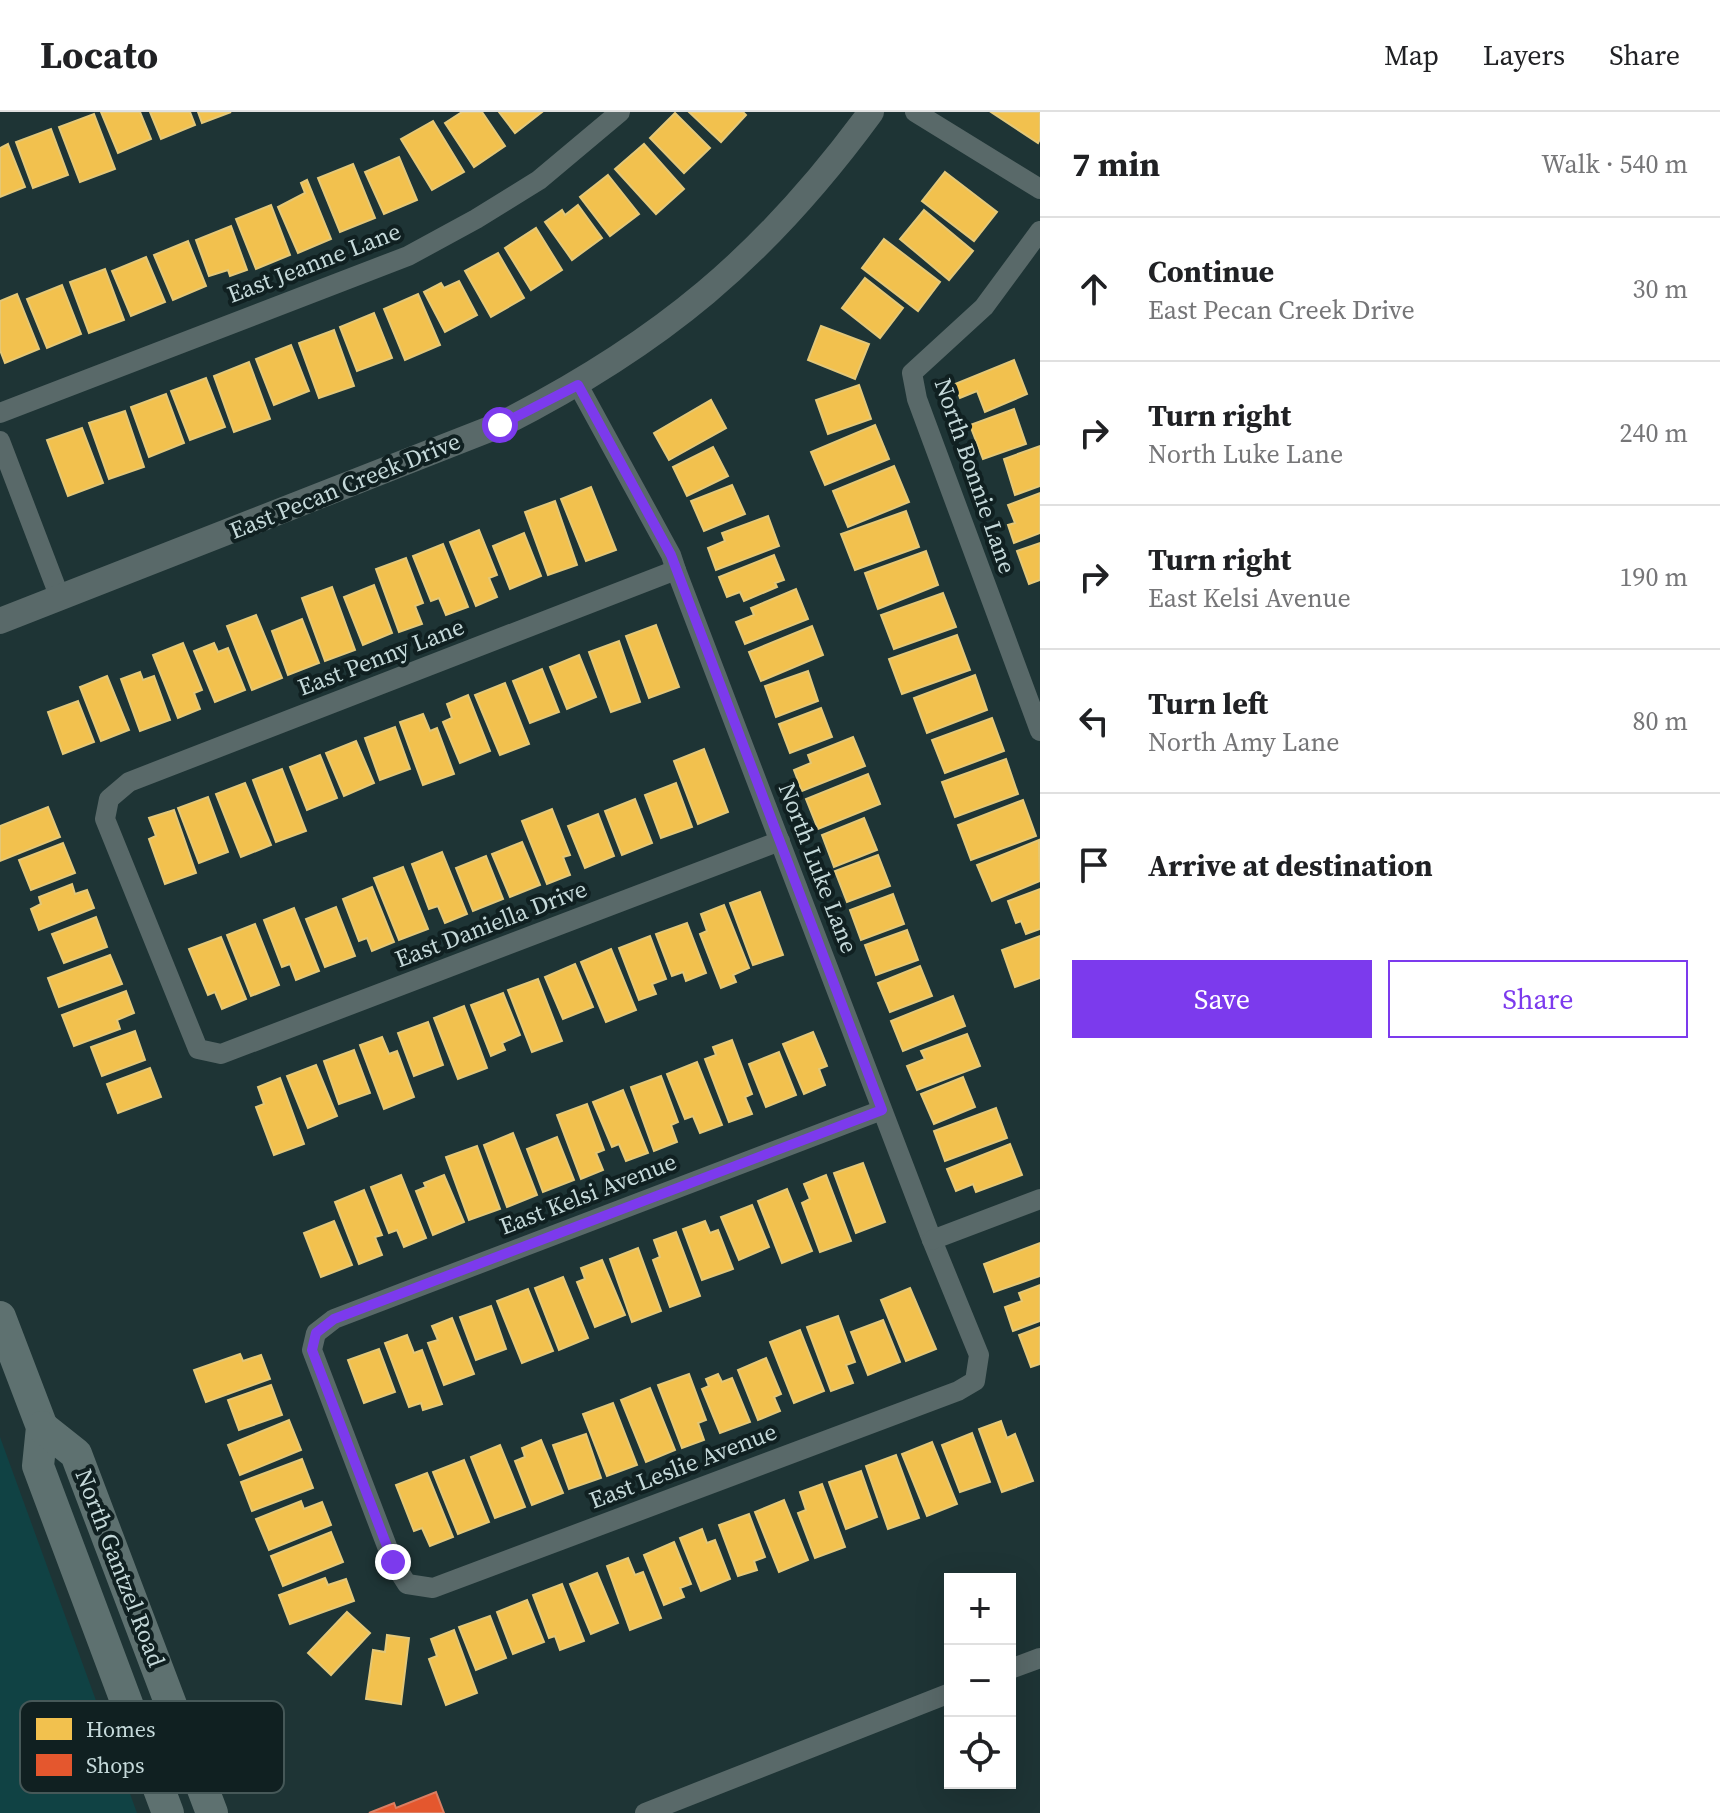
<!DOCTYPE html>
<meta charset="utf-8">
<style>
body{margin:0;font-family:"Source Serif 4",serif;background:#f6f6f6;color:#202124}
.controls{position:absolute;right:24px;bottom:24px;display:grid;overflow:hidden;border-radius:0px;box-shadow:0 8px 32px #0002}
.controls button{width:72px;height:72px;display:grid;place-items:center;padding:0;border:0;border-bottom:2px solid #e0e0e0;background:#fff;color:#202124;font:40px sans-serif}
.stop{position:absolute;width:24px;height:24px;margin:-18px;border:6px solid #7c3aed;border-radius:50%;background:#fff}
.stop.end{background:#7c3aed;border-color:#fff;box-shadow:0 2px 8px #0008}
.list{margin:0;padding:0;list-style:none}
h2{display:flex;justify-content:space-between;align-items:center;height:104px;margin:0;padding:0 32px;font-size:34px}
h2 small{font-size:26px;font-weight:400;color:#757577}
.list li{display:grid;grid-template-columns:52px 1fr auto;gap:24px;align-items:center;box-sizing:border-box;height:144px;padding:0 32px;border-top:2px solid #e0e0e0}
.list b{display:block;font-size:30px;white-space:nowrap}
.list p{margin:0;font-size:26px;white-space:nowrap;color:#757577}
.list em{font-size:26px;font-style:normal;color:#757577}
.actions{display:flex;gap:16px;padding:24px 32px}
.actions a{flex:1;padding:18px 0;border:2px solid #7c3aed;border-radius:0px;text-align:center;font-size:28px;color:#7c3aed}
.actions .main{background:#7c3aed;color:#fff}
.icon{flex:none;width:44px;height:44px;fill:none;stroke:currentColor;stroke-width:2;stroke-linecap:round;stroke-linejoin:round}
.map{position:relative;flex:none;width:1040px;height:1701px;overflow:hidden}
header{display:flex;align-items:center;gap:48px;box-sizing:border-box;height:112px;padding:0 40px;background:#fff;border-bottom:2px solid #e0e0e0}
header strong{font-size:38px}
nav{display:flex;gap:44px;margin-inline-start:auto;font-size:28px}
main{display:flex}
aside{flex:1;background:#fff}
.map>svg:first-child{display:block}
.built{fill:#104244}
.homes{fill:#f2c14e;stroke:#e4c878;stroke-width:2}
.shops{fill:#e4572e;stroke:#db7e62;stroke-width:2}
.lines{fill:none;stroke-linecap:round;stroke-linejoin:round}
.minor{stroke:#596969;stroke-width:20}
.tertiary{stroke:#596969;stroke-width:26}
.primary{stroke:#5e7170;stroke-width:32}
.route{stroke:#7c3aed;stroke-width:10}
.labels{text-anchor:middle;stroke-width:8;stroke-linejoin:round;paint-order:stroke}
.street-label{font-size:24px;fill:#c5d9da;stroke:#102021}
.key{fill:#102021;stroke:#465858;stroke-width:2}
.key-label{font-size:22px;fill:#c5d9da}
</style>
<header>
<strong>Locato</strong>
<nav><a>Map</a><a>Layers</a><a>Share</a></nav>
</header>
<main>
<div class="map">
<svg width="1040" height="1701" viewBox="0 0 1040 1701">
<rect width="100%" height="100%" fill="#1e3435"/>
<path class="built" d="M0 1325 137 1701H0Z"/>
<g class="homes">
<path d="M101 0H140L151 27 118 41Z"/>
<path d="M150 0H190L195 13 161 27Z"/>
<path d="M198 0H231L202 11Z"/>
<path d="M462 0H482L505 34 474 55 445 11Z"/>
<path d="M499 0H542L515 21Z"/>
<path d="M689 0H743L746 3 721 30Z"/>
<path d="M991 0H1040V27L1038 31Z"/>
<path d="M675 1 710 36 684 61 650 26Z"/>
<path d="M94 2 115 57 80 70 59 15Z"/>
<path d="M433 9 464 60 432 78 401 27Z"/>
<path d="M51 17 68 63 33 76 16 30Z"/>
<path d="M8 32 25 75 0 85V36Z"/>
<path d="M644 32 684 77 656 102 615 57Z"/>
<path d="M399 45 417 88 384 102 365 60Z"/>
<path d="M353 52 375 106 340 120 318 66Z"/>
<path d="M945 60 997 100 974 129 922 89Z"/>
<path d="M608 63 639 102 610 124 580 85Z"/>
<path d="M307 68 331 127 298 141 278 95 305 81 301 71Z"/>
<path d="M271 93 290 143 256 157 236 107Z"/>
<path d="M578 93 602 126 572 148 545 110 562 98 565 103Z"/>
<path d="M924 98 973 139 949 168 900 127Z"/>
<path d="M231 114 247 158 230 164 228 158 209 164 196 128Z"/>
<path d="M536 116 562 158 531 178 505 136Z"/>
<path d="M884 127 940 170 918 199 862 156Z"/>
<path d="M188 129 206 174 173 188 154 143Z"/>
<path d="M498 141 524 186 491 205 465 159Z"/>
<path d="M146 145 165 190 131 204 112 159Z"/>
<path d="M105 157 124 208 89 221 70 170Z"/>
<path d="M865 166 903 196 880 226 842 196Z"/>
<path d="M459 169 477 203 445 220 424 180 441 171 444 176Z"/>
<path d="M62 173 81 222 47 236 27 187Z"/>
<path d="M17 182 39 237 5 251 0 238V189Z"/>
<path d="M418 182 440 233 405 248 384 197Z"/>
<path d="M374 201 392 246 357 259 340 215Z"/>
<path d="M821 214 869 232 855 267 808 248Z"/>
<path d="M334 218 354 274 319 286 299 231Z"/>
<path d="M291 233 309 279 274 293 256 247Z"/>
<path d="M1014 248 1027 282 985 300 977 279 960 286 955 272Z"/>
<path d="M249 250 270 307 234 320 214 264Z"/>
<path d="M206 266 225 315 190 328 171 279Z"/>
<path d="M859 273 871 307 828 322 816 288Z"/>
<path d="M166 282 184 331 149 345 131 295Z"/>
<path d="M711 288 726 316 669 348 654 321Z"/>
<path d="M1014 297 1026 332 983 347 970 313Z"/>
<path d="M125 299 144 355 109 367 89 311Z"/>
<path d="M875 313 889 347 825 373 811 340Z"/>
<path d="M82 316 103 371 68 384 47 328Z"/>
<path d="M1040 334V374L1015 383 1004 347Z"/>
<path d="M713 335 728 364 687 384 673 355Z"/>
<path d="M894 354 909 390 848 415 833 379Z"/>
<path d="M732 373 745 402 704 419 691 389Z"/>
<path d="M591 375 616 438 586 449 561 387Z"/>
<path d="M1040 381V421L1014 431 1008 413 1015 411 1008 393Z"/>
<path d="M555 389 577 453 548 463 525 400Z"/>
<path d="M906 399 919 435 855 458 841 422Z"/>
<path d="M768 404 779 434 716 458 708 436 725 429 722 421Z"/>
<path d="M479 418 497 463 489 466 497 485 476 494 450 430Z"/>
<path d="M524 421 541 464 510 477 493 434Z"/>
<path d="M1040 431V468L1029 472 1017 439Z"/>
<path d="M443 432 468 495 446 503 439 486 431 489 413 444Z"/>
<path d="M926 439 938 473 878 497 865 461Z"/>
<path d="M774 443 784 468 775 471 777 475 744 489 740 480 727 485 719 465Z"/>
<path d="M406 446 423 491 415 494 422 512 399 520 376 457Z"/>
<path d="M374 473 392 521 363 533 344 485Z"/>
<path d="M332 475 355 538 325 549 302 486Z"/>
<path d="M796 477 808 507 745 532 736 510 754 503 751 496Z"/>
<path d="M943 481 956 515 894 537 881 503Z"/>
<path d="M256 503 282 566 252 578 227 514Z"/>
<path d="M302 507 319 551 288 563 272 519Z"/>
<path d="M656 513 679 575 649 586 626 524Z"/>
<path d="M812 514 823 543 761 569 749 540Z"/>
<path d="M957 523 970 558 902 582 889 547Z"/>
<path d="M619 529 640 590 611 600 589 540Z"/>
<path d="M183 531 202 578 194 581 200 597 178 606 153 543Z"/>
<path d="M214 531 218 540 228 536 245 578 215 590 194 539Z"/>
<path d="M579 543 596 585 567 597 550 555Z"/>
<path d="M542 557 559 600 530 611 513 569Z"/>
<path d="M808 559 818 589 776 605 765 574Z"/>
<path d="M140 560 143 568 154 564 170 608 140 619 121 567Z"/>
<path d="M975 563 987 598 927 621 914 586Z"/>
<path d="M107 564 129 618 101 629 80 575Z"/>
<path d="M505 571 529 632 500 643 475 583Z"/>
<path d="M468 583 490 639 460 651 443 610 452 606 447 592Z"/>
<path d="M78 589 94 630 63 642 48 600Z"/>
<path d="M821 596 832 625 790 641 779 612Z"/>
<path d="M423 602 430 619 437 616 454 662 423 673 400 610Z"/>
<path d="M992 606 1004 639 945 661 932 628Z"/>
<path d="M395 615 410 657 380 668 365 626Z"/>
<path d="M853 625 865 654 802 679 794 658 811 651 808 643Z"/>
<path d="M356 629 374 671 344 684 326 641Z"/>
<path d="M704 637 728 700 698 712 674 649Z"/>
<path d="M320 643 337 686 307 698 290 655Z"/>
<path d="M1006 647 1018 682 955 705 942 670Z"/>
<path d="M282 657 306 719 276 730 253 668Z"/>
<path d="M868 662 880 692 818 717 806 687Z"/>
<path d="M245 671 271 733 241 745 216 682Z"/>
<path d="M676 671 692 715 661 726 645 683Z"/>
<path d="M208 685 228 740 199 751 178 696Z"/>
<path d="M635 687 652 731 622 743 605 699Z"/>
<path d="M1023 688 1036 724 971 748 958 713Z"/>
<path d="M48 695 60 725 0 749V714Z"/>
<path d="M552 697 570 743 563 745 570 763 547 772 522 709Z"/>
<path d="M174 698 196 761 165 772 149 727 156 724 149 706Z"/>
<path d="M598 702 614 744 585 756 568 714Z"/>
<path d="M864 706 877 738 834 755 822 723Z"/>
<path d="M1039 728 1040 769 992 789 977 753Z"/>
<path d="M522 730 540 773 510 785 492 742Z"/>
<path d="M63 731 75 761 31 778 19 748Z"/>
<path d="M442 740 467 802 445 811 438 794 429 797 412 752Z"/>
<path d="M878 743 890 774 847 790 835 759Z"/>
<path d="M486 744 503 787 473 799 456 756Z"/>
<path d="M403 755 428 817 399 828 374 766Z"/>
<path d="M72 772 75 782 87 778 94 796 39 818 31 797 41 792 39 785Z"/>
<path d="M372 775 394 830 372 839 367 826 359 829 343 787Z"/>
<path d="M1040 777V817L1026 822 1021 809 1016 811 1008 789Z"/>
<path d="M760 780 783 843 753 853 730 791Z"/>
<path d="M893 782 904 812 861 828 850 798Z"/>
<path d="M724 793 749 856 733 863 736 870 721 876 700 822 707 819 701 802Z"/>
<path d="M336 795 355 844 325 855 306 807Z"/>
<path d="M294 796 319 859 296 868 290 852 282 855 264 808Z"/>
<path d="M96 805 107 835 64 851 52 822Z"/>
<path d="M687 811 706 861 686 869 683 860 672 864 656 822Z"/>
<path d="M255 812 279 873 251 884 227 823Z"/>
<path d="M907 818 918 848 876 863 865 833Z"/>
<path d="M650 824 666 867 652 872 656 882 639 888 619 836Z"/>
<path d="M1040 824V866L1015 875 1002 838Z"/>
<path d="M221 825 246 887 222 897 215 880 208 883 189 837Z"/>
<path d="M611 837 636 898 606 910 581 850Z"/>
<path d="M110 843 122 872 59 895 48 866Z"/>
<path d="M575 852 593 895 563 907 545 865Z"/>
<path d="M920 854 932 884 890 900 878 871Z"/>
<path d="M538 867 562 929 532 940 508 878Z"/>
<path d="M126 879 134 901 117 908 120 917 74 934 62 903Z"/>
<path d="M503 881 520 923 502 931 505 938 491 944 471 893Z"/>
<path d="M953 884 965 914 903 939 891 909Z"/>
<path d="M464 894 487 956 458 967 434 906Z"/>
<path d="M428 910 443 953 414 964 398 921Z"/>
<path d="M135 919 145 948 102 964 91 935Z"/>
<path d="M813 920 827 954 819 957 825 973 804 982 783 932Z"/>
<path d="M967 922 980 954 917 978 907 954 925 947 921 939Z"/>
<path d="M382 925 389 942 397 939 414 985 384 997 360 933Z"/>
<path d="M732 928 752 982 745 985 752 1002 729 1010 705 947 716 943 713 935Z"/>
<path d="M354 938 370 981 339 992 324 949Z"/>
<path d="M779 940 796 983 766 995 749 952Z"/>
<path d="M697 950 722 1013 700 1021 693 1004 685 1007 667 962Z"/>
<path d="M316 953 337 1004 308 1016 287 964Z"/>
<path d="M150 956 161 985 118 1001 107 972Z"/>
<path d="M661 964 678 1010 671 1013 677 1030 654 1039 631 975Z"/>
<path d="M963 965 975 995 934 1012 921 982Z"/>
<path d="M280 966 304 1032 274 1043 256 995 264 992 258 975Z"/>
<path d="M623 978 648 1041 626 1049 619 1032 612 1035 593 990Z"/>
<path d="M587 992 604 1038 596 1041 603 1058 581 1067 557 1003Z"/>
<path d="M996 996 1007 1026 945 1049 934 1019Z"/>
<path d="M513 1021 537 1083 507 1095 484 1033Z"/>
<path d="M557 1025 574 1068 543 1080 527 1037Z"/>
<path d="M1010 1032 1022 1063 976 1080 973 1072 956 1079 947 1057Z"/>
<path d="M477 1034 500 1097 469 1108 446 1045Z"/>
<path d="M863 1051 885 1110 856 1121 834 1061Z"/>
<path d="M401 1063 426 1126 404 1135 397 1118 389 1121 371 1075Z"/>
<path d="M444 1063 464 1110 433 1123 416 1079 426 1075 424 1071Z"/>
<path d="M826 1063 851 1129 820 1140 802 1091 810 1087 804 1072Z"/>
<path d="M787 1077 812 1139 782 1151 758 1089Z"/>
<path d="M364 1078 382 1123 375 1125 382 1143 359 1152 335 1090Z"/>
<path d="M752 1093 769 1135 739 1148 721 1105Z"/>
<path d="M334 1109 352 1153 321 1165 304 1121Z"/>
<path d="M705 1109 710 1121 718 1118 733 1157 702 1168 683 1117Z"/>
<path d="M676 1120 700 1184 670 1195 653 1148 660 1145 654 1128Z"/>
<path d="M1040 1131V1164L994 1180 984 1152Z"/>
<path d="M638 1136 661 1199 632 1210 610 1147Z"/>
<path d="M602 1148 625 1203 595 1215 577 1170 585 1167 581 1156Z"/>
<path d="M563 1165 588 1226 559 1238 535 1176Z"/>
<path d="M1040 1173V1209L1013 1219 1005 1195 1022 1189 1019 1181Z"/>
<path d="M910 1176 936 1237 906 1249 881 1188Z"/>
<path d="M528 1177 553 1239 522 1251 497 1189Z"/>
<path d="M491 1194 506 1237 476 1248 460 1205Z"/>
<path d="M838 1204 855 1250 846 1253 853 1271 831 1279 807 1215Z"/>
<path d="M452 1206 474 1262 444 1273 428 1231 438 1228 432 1214Z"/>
<path d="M883 1208 900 1250 868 1263 851 1220Z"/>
<path d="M1040 1215V1252L1031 1255 1019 1223Z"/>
<path d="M800 1218 824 1279 794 1291 770 1230Z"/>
<path d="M407 1223 414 1241 422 1238 442 1292 423 1298 421 1291 409 1295 385 1231Z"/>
<path d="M379 1237 395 1280 364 1291 348 1248Z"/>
<path d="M240 1242 243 1249 261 1243 270 1267 206 1290 194 1258Z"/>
<path d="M766 1246 781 1282 774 1285 780 1299 758 1308 738 1258Z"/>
<path d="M689 1262 706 1308 698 1311 704 1328 682 1336 658 1273Z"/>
<path d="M718 1262 722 1270 732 1266 750 1310 720 1321 702 1277 709 1274 706 1267Z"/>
<path d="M271 1273 282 1303 239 1318 228 1288Z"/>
<path d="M650 1276 675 1338 646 1350 621 1288Z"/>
<path d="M613 1291 637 1353 607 1364 583 1302Z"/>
<path d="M289 1308 301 1338 240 1363 228 1333Z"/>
<path d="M1001 1309 1007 1326 1015 1322 1033 1369 1002 1380 979 1317Z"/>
<path d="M972 1321 990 1370 960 1380 942 1333Z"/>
<path d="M586 1322 601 1366 569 1377 553 1333Z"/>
<path d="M541 1328 563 1381 532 1393 515 1349 525 1345 522 1336Z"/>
<path d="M932 1330 957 1392 927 1404 902 1342Z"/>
<path d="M500 1333 525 1395 495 1406 471 1345Z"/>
<path d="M896 1343 919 1406 888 1417 866 1354Z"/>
<path d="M302 1347 313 1376 252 1399 241 1370Z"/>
<path d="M464 1348 489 1410 458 1422 433 1360Z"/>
<path d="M861 1359 877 1405 846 1417 829 1370Z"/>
<path d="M427 1361 453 1425 430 1434 422 1416 414 1419 396 1373Z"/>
<path d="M822 1372 845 1435 815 1446 798 1401 806 1398 800 1380Z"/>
<path d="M784 1388 808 1448 779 1460 755 1400Z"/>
<path d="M301 1389 304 1397 322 1390 331 1413 269 1438 256 1407Z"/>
<path d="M749 1402 765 1445 754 1449 757 1458 738 1464 719 1413Z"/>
<path d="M702 1417 707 1431 715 1428 730 1467 701 1479 680 1426Z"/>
<path d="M331 1420 343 1450 283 1474 271 1444Z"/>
<path d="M674 1430 691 1472 680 1476 684 1485 664 1493 644 1443Z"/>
<path d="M628 1446 635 1463 643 1460 661 1506 630 1518 607 1454Z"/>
<path d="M597 1461 618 1511 591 1522 570 1472Z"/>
<path d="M325 1466 328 1473 346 1467 354 1489 290 1512 279 1483Z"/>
<path d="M562 1472 584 1529 560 1538 555 1524 549 1526 533 1483Z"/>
<path d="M527 1488 544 1530 513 1542 497 1500Z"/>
<path d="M347 1500 370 1521 331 1563 308 1541Z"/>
<path d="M490 1504 506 1546 476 1558 459 1515Z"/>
<path d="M454 1518 477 1581 446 1593 429 1547 437 1544 431 1527Z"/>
<path d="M387 1523 409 1526 401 1592 366 1587 373 1538 385 1540Z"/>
</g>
<path class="shops" d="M436 1680 444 1701H369L394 1691 396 1696Z"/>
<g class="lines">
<g class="minor">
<path d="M915 0 1040 77"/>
<path d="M1040 119 984 195 912 261 917 287 1040 619"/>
<path d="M578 273 671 443 676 458 932 1128 979 1243 975 1269 958 1279 433 1476 407 1472 393 1450 312 1238 316 1221 334 1207 882 998"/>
<path d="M0 301 408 144 476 107 539 68 620 0"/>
<path d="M0 329 60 486"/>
<path d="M676 458 129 670 109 687 105 707 198 937 221 942 780 729"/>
<path d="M932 1128 1040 1087"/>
<path d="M1010 1557 1040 1546"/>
<path d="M645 1701 950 1581"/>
</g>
<path class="tertiary" d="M0 509 500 313C660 232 765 145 871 0"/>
<g class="primary">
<path d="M0 1205 42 1315 38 1354 168 1701"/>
<path d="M42 1315 76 1342 212 1701"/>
</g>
</g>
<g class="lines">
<path class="route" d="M393 1450 312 1238 316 1221 334 1207 882 998 671 443 578 273 500 313"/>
</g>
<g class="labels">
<g class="street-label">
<text transform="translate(314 151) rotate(-21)" y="8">East Jeanne Lane</text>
<text transform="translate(975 364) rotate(71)" y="8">North Bonnie Lane</text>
<text transform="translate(345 374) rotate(-22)" y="8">East Pecan Creek Drive</text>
<text transform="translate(381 545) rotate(-21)" y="8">East Penny Lane</text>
<text transform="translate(818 756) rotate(69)" y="8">North Luke Lane</text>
<text transform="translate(491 812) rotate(-21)" y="8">East Daniella Drive</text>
<text transform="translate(588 1082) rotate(-21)" y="8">East Kelsi Avenue</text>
<text transform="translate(683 1354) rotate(-21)" y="8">East Leslie Avenue</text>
<text transform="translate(120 1456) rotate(69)" y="8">North Gantzel Road</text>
</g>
</g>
<rect x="20" y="1589" width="264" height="92" rx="12" class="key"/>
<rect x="36" y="1606" width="36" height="22" fill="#f2c14e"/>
<rect x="36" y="1642" width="36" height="22" fill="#e4572e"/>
<g class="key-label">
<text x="86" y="1625">Homes</text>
<text x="86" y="1661">Shops</text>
</g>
</svg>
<div class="controls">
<button>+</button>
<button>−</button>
<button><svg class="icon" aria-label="locate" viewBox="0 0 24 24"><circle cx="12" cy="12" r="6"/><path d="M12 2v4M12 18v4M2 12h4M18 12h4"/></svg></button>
</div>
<div class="stop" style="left:500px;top:313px"></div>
<div class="stop end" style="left:393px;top:1450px"></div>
</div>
<aside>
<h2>7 min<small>Walk · 540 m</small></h2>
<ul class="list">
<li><svg class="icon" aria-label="ahead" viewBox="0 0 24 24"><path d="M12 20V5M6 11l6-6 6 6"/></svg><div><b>Continue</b><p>East Pecan Creek Drive</p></div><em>30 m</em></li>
<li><svg class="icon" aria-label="right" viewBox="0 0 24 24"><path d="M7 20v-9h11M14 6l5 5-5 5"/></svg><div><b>Turn right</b><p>North Luke Lane</p></div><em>240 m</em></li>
<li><svg class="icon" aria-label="right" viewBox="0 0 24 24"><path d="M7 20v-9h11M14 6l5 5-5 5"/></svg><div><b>Turn right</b><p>East Kelsi Avenue</p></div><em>190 m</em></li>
<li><svg class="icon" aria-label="left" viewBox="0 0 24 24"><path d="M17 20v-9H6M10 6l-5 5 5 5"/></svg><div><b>Turn left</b><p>North Amy Lane</p></div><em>80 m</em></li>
<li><svg class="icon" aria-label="arrive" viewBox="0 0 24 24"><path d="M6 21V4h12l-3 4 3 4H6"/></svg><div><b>Arrive at destination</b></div></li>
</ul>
<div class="actions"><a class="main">Save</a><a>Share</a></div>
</aside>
</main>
